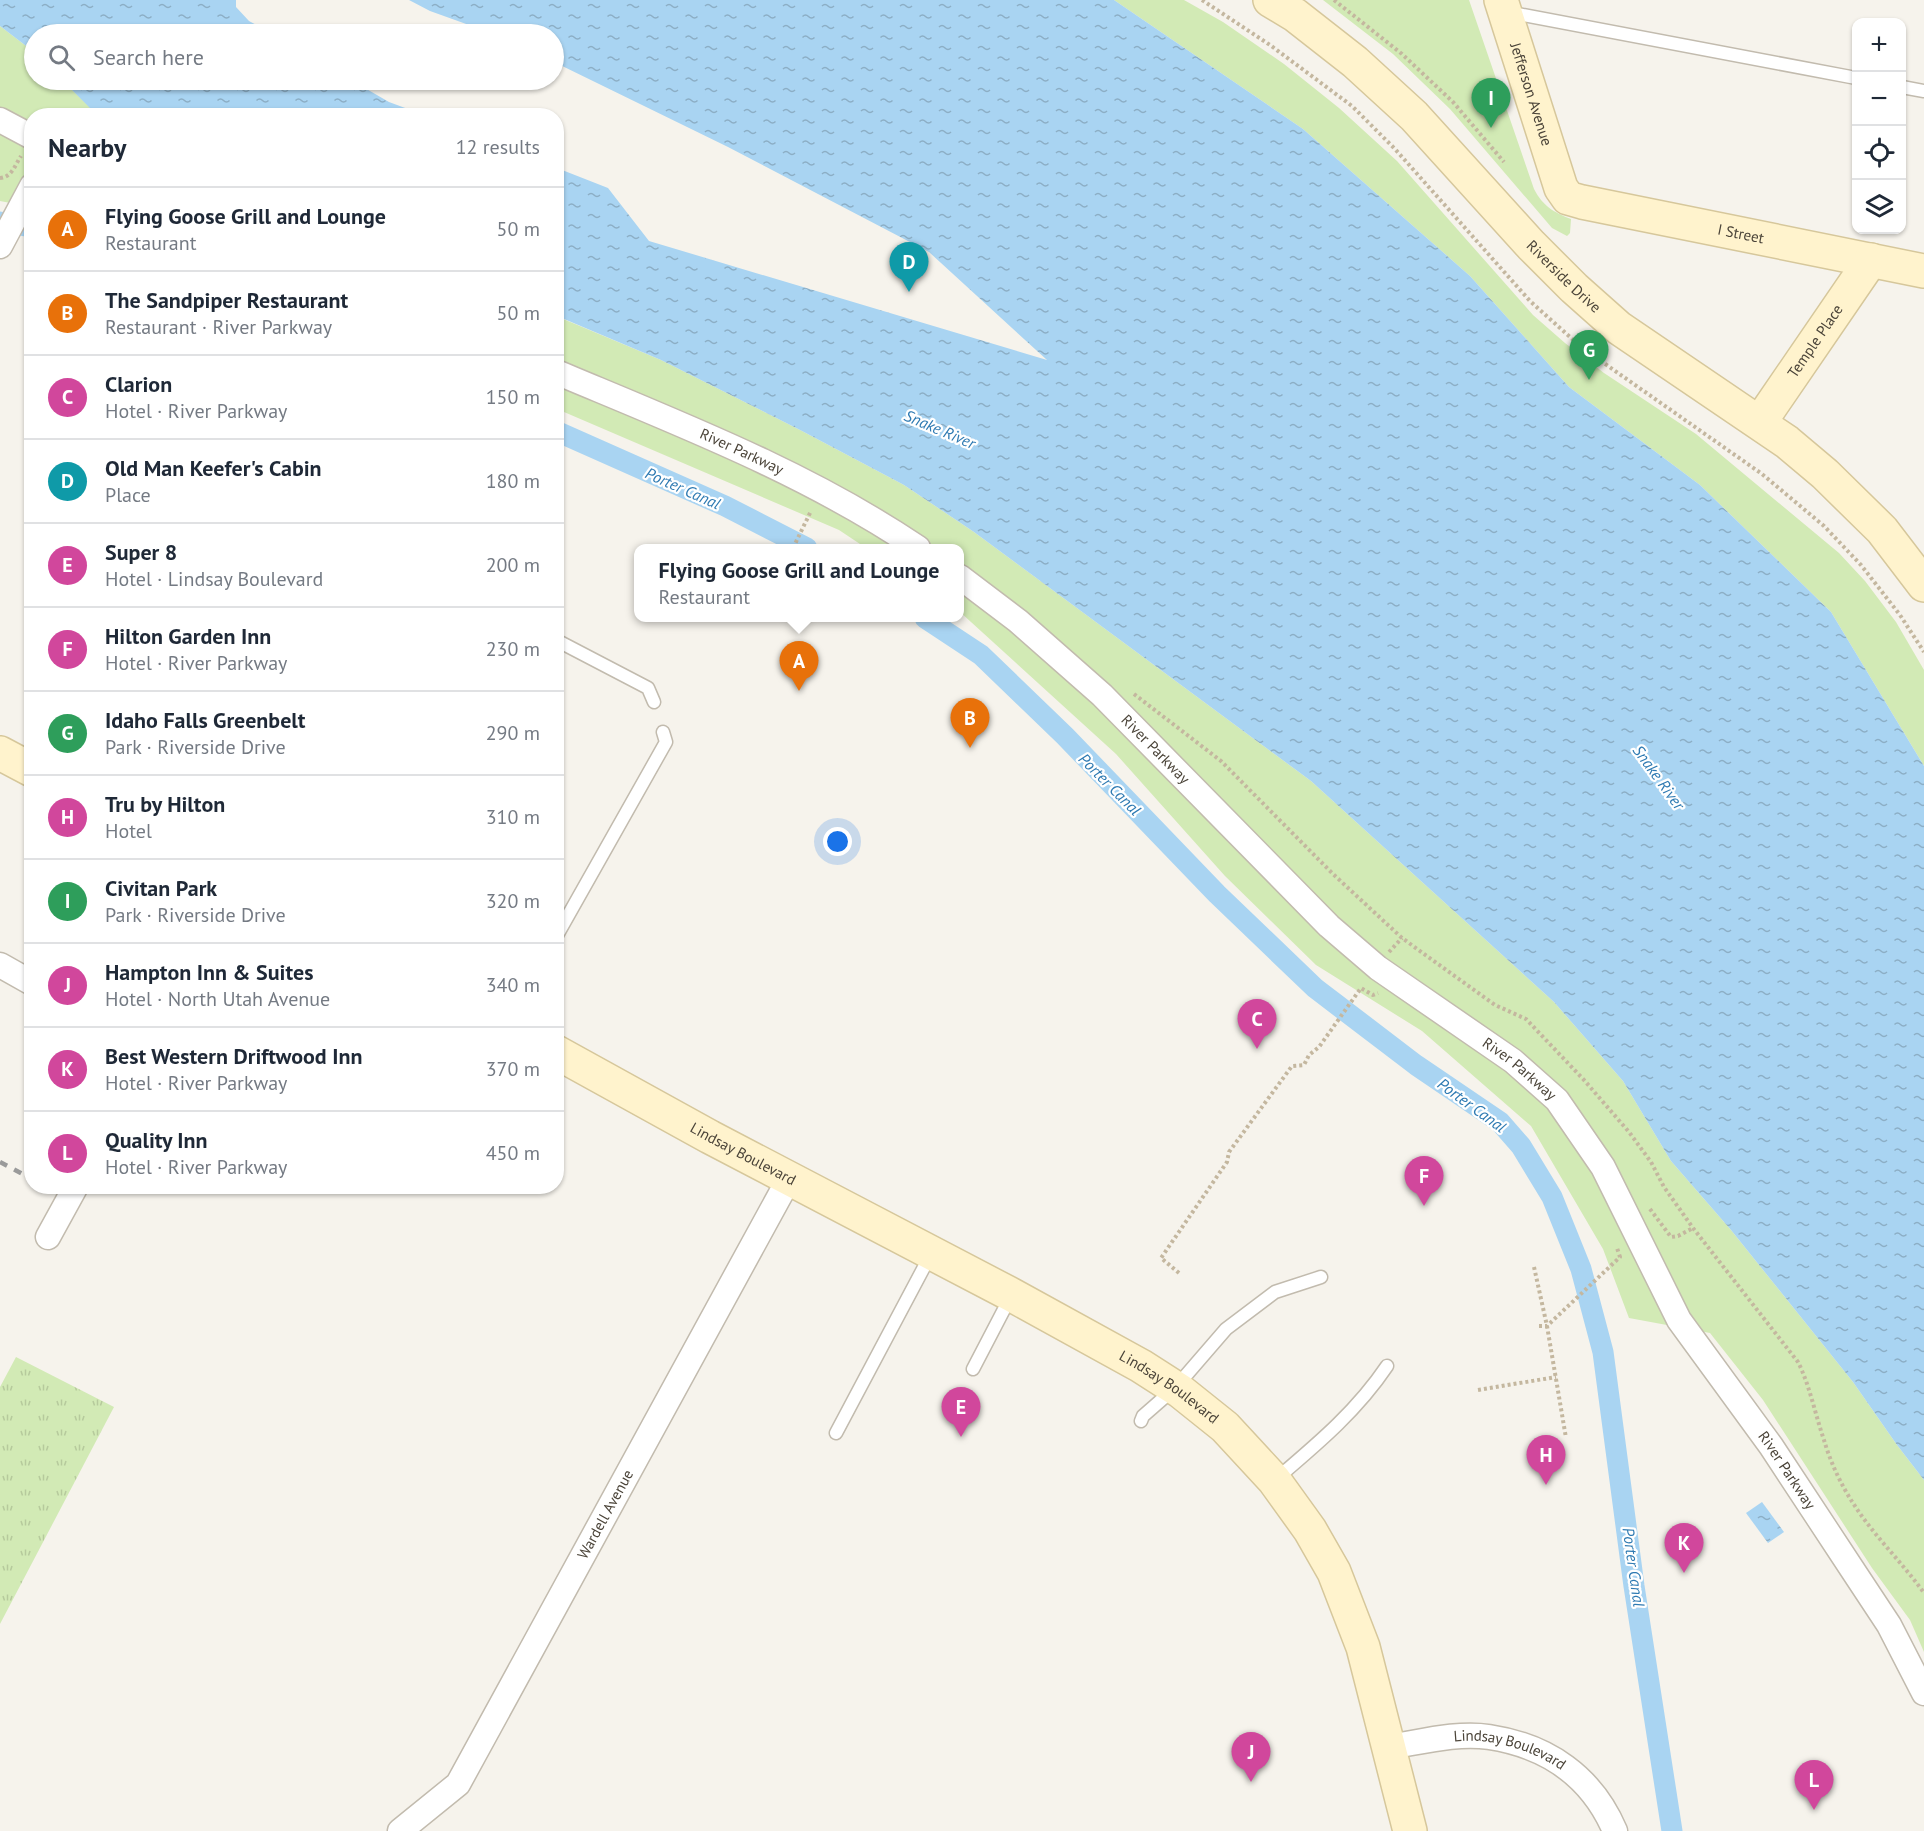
<!DOCTYPE html>
<meta charset="utf-8">
<style>
body{margin:0;font-family:"PT Sans",sans-serif;background:#f6f6f7;color:#1f2937}
.controls{position:absolute;right:18px;top:18px;display:grid;overflow:hidden;border-radius:12px;box-shadow:0 2px 4px #0004}
.controls button{width:54px;height:54px;display:grid;place-items:center;padding:0;border:0;border-bottom:2px solid #e0e1e3;background:#fff;color:#1f2937;font:30px sans-serif}
.you{position:absolute;left:838px;top:842px;width:21px;height:21px;margin:-15px;border:4px solid #fff;border-radius:50%;background:#1a73e8;box-shadow:0 0 0 9px #1a73e833}
.badge{display:grid;place-items:center;width:39px;height:39px;border-radius:50%;background:#ea580c;color:#fff;font-size:20px;font-weight:700}
.pin{position:absolute;translate:-50% -50px;filter:drop-shadow(0 2px 3px #0008)}
.pin::after{content:'';position:absolute;top:32px;width:21px;height:18px;background:inherit;clip-path:polygon(0 0,100% 0,50% 100%)}
.popup{position:absolute;left:634px;top:544px;width:330px;height:78px;box-sizing:border-box;display:grid;place-content:center;border-radius:12px;background:#fff;filter:drop-shadow(0 2px 4px #0005);font-size:20px;white-space:nowrap;color:#747a83}
.popup b{font-size:22px;color:#1f2937}
.popup::after{content:'';position:absolute;left:50%;top:100%;margin-left:-12px;border:12px solid transparent;border-top-color:#fff}
.list{margin:0;padding:0;list-style:none}
h2{display:flex;justify-content:space-between;align-items:center;height:78px;margin:0;padding:0 24px;font-size:26px}
h2 small{font-size:20px;font-weight:400;color:#747a83}
.list li{display:grid;grid-template-columns:39px 1fr auto;gap:18px;align-items:center;box-sizing:border-box;height:84px;padding:0 24px;border-top:2px solid #e0e1e3}
.list b{display:block;font-size:22px;white-space:nowrap}
.list p{margin:0;font-size:20px;white-space:nowrap;color:#747a83}
.list em{font-size:20px;font-style:normal;color:#747a83}
.icon{flex:none;width:33px;height:33px;fill:none;stroke:currentColor;stroke-width:2;stroke-linecap:round;stroke-linejoin:round}
.map{position:relative;flex:none;width:1924px;height:1831px;overflow:hidden}
.search{position:absolute;background:#fff;box-shadow:0 2px 4px #0004;left:24px;top:24px;width:540px;height:66px;display:flex;align-items:center;gap:15px;box-sizing:border-box;padding:0 21px;border-radius:33px;color:#747a83;font-size:22px}
.panel{position:absolute;background:#fff;box-shadow:0 2px 4px #0004;left:24px;top:108px;width:540px;height:1086px;border-radius:24px}
.map>svg:first-child{display:block}
.grass{fill:url(#grass-tufts)}
.park{fill:#d2eab5}
.water{fill:url(#water-ripples)}
.lines{fill:none;stroke-linecap:round;stroke-linejoin:round}
.canal{stroke:#a9d4f2;stroke-width:21}
.lane-casing{stroke:#c2bbae;stroke-width:15}
.street-casing{stroke:#c2bbae;stroke-width:27}
.secondary-casing{stroke:#d6c79b;stroke-width:36}
.path{stroke:#c4b79f;stroke-width:4;stroke-dasharray:3 3;stroke-linecap:butt}
.lane{stroke:#fff;stroke-width:12}
.street{stroke:#fff;stroke-width:24}
.secondary{stroke:#fff3cd;stroke-width:33}
.rail{stroke:#9a9a9a;stroke-width:4.5;stroke-dasharray:8 8;stroke-linecap:butt}
.labels{text-anchor:middle;stroke-width:4.5;stroke-linejoin:round;paint-order:stroke}
.street-label{font-size:15px;fill:#4b4439;stroke:#fff}
.water-label{font-size:16px;font-style:italic;fill:#2e7ab2;stroke:#fff}
</style>
<div class="map">
<svg width="1924" height="1831" viewBox="0 0 1924 1831">
<defs>
<pattern id="grass-tufts" width="24" height="20" patternUnits="userSpaceOnUse" patternTransform="scale(1.5)"><rect width="24" height="20" fill="#d2eab5"/><path d="M3 7l-1-3M5 7V3M7 7l1-3M15 17l-1-3M17 17v-4M19 17l1-3" fill="none" stroke="#b6ca9c"/></pattern>
<pattern id="water-ripples" width="26" height="14" patternUnits="userSpaceOnUse" patternTransform="scale(1.5)"><rect width="26" height="14" fill="#a9d4f2"/><path d="M2 4q2-2 4 0t4 0M15 11q2-2 4 0t4 0" fill="none" stroke="#8caec5"/></pattern>
</defs>
<rect width="100%" height="100%" fill="#f6f3ec"/>
<path class="grass" d="M16 1357 114 1407 0 1624V1387Z"/>
<g class="park">
<path d="M1114 0H1184L1223 22 1284 64 1339 108 1397 161 1533 315 1565 343 1604 373 1696 434 1839 553 1865 581 1896 622 1924 670V766L1831 612 1700 485 1569 387 1470 276 1303 129Z"/>
<path d="M1323 0H1469L1534 189C1543 206 1553 212 1571 219L1570 233 1567 236 1552 228 1450 109 1393 54Z"/>
<path d="M0 26 34 52V80H62L98 115 32 116 31 207 0 201Z"/>
<path d="M556 316 661 360 802 431 904 485 974 532 1311 781 1554 1002 1623 1081 1671 1161 1731 1230 1853 1382 1897 1445 1924 1480V1652L1910 1620 1872 1568 1763 1400 1710 1333 1629 1318 1603 1249 1531 1126 1422 1031 1316 965 1225 876 1116 754 960 612V548H866L839 530 557 409Z"/>
</g>
<g class="water">
<path d="M0 0H236V7L249 21 273 34H34V52L0 26Z"/>
<path d="M409 0H1114L1303 129 1470 276 1569 387 1700 485 1831 612 1924 766V1480L1897 1445 1853 1382 1731 1230 1671 1161 1623 1081 1554 1002 1311 781 974 532 904 485 802 431 661 360 557 316V168L608 188 649 241 1047 360 929 252 728 147 554 62V34H494L430 11Z"/>
<path d="M62 80H351L389 102 424 115H97Z"/>
<path d="M1762 1502 1784 1532 1768 1543 1746 1513Z"/>
</g>
<g class="lines">
<g class="canal">
<path d="M0 222 32 227"/>
<path d="M556 431 725 506 807 548"/>
<path d="M925 618 981 655 1065 736 1217 894 1315 988 1416 1065 1500 1122 1521 1146 1552 1197 1581 1269 1603 1352 1634 1586 1672 1831"/>
</g>
<defs>
<g id="lane">
<path d="M1507 12 1856 78"/>
<path d="M1902 87 1924 91"/>
<path d="M556 640 648 688 654 702"/>
<path d="M556 937 666 742 663 732"/>
<path d="M973 1369 1011 1296"/>
<path d="M1141 1421 1143 1416 1175 1388 1226 1329 1275 1292 1321 1277"/>
<path d="M836 1433 931 1254"/>
<path d="M1275 1480C1316 1445 1356 1412 1387 1366"/>
</g>
<g id="street">
<path d="M0 120 32 137"/>
<path d="M0 246 32 186"/>
<path id="s1" d="M556 372C680 424 807 473 918 548"/>
<path id="s2" d="M960 577 1018 621 1102 695 1329 926 1378 968 1513 1061 1557 1100 1603 1167 1679 1320 1771 1446 1852 1569 1889 1625 1924 1693"/>
<path d="M0 965 32 983"/>
<path d="M48 1237 76 1186"/>
<path id="s3" d="M1389 1747C1421 1742 1457 1732 1489 1737 1548 1746 1592 1777 1615 1831"/>
<path id="s4" d="M400 1831 458 1784 790 1177"/>
</g>
<g id="secondary">
<path id="s5" d="M1270 0 1295 15 1355 62 1414 116 1531 245 1574 288 1619 328 1787 442 1825 474 1882 530 1924 585"/>
<path id="s6" d="M1501 0 1561 188 1568 198 1582 202 1924 271"/>
<path id="s7" d="M1760 422 1871 260"/>
<path d="M0 753 32 770"/>
<path id="s8" d="M556 1052 710 1137 1012 1295 1141 1366 1180 1391 1225 1427 1274 1480 1310 1530 1334 1572 1363 1647 1410 1831"/>
</g>
</defs>
<use href="#lane" class="lane-casing"/>
<use href="#street" class="street-casing"/>
<use href="#secondary" class="secondary-casing"/>
<g class="path">
<path d="M1202 0 1270 45 1352 106 1395 149 1530 301 1581 347 1762 474 1824 526 1861 565 1900 615 1924 652"/>
<path d="M1334 0 1402 54 1453 102 1504 162"/>
<path d="M0 178C12 177 15 165 21 156"/>
<path d="M793 548 811 511"/>
<path d="M1134 694 1221 761 1333 874 1402 938 1495 1005 1526 1019 1584 1080 1629 1132 1651 1162 1664 1187 1693 1228 1798 1362C1810 1386 1815 1414 1824 1440 1830 1461 1841 1485 1853 1503 1873 1535 1902 1562 1924 1593"/>
<path d="M1389 952 1402 938"/>
<path d="M1650 1209 1671 1237 1678 1236 1693 1228"/>
<path d="M1534 1267 1547 1326 1566 1438"/>
<path d="M1179 1273 1161 1258 1227 1162 1229 1152 1292 1066 1304 1065 1309 1055 1319 1047 1361 988 1373 995 1378 993"/>
<path d="M1539 1326H1547L1620 1257 1617 1248"/>
<path d="M1478 1390 1556 1377"/>
</g>
<use href="#lane" class="lane"/>
<use href="#street" class="street"/>
<use href="#secondary" class="secondary"/>
<g class="rail">
<path d="M0 1162 32 1179"/>
<path d="M46 1186 48 1187"/>
</g>
</g>
<g class="labels">
<g class="street-label">
<text dy="5" stroke="none"><textPath href="#s6" startOffset="99">Jefferson Avenue</textPath></text>
<text dy="5" stroke="none"><textPath href="#s6" startOffset="386">I Street</textPath></text>
<text dy="5" stroke="none"><textPath href="#s5" startOffset="405">Riverside Drive</textPath></text>
<text dy="5" stroke="none"><textPath href="#s7" startOffset="98">Temple Place</textPath></text>
<text dy="5" stroke="none"><textPath href="#s1" startOffset="202">River Parkway</textPath></text>
<text dy="5" stroke="none"><textPath href="#s2" startOffset="261">River Parkway</textPath></text>
<text dy="5" stroke="none"><textPath href="#s2" startOffset="747">River Parkway</textPath></text>
<text dy="5" stroke="none"><textPath href="#s8" startOffset="213">Lindsay Boulevard</textPath></text>
<text dy="5" stroke="none"><textPath href="#s8" startOffset="699">Lindsay Boulevard</textPath></text>
<text dy="5" stroke="none"><textPath href="#s2" startOffset="1233">River Parkway</textPath></text>
<text dy="5" stroke="none"><textPath href="#s4" startOffset="382">Wardell Avenue</textPath></text>
<text dy="5" stroke="none"><textPath href="#s3" startOffset="124">Lindsay Boulevard</textPath></text>
</g>
<g class="water-label">
<text transform="translate(940 429) rotate(23)" y="6">Snake River</text>
<text transform="translate(683 488) rotate(24)" y="6">Porter Canal</text>
<text transform="translate(1659 777) rotate(54)" y="6">Snake River</text>
<text transform="translate(1110 784) rotate(45)" y="6">Porter Canal</text>
<text transform="translate(1472 1105) rotate(36)" y="6">Porter Canal</text>
<text transform="translate(1634 1567) rotate(82)" y="6">Porter Canal</text>
</g>
</g>
</svg>
<div class="controls">
<button>+</button>
<button>−</button>
<button><svg class="icon" aria-label="locate" viewBox="0 0 24 24"><circle cx="12" cy="12" r="6"/><path d="M12 2v4M12 18v4M2 12h4M18 12h4"/></svg></button>
<button><svg class="icon" aria-label="layers" viewBox="0 0 24 24"><path d="M12 4l9 5-9 5-9-5zM3 14l9 5 9-5"/></svg></button>
</div>
<div class="you"></div>
<div class="pin badge" style="left:799px;top:691px;background:#e8710a">A</div>
<div class="popup"><b>Flying Goose Grill and Lounge</b>Restaurant</div>
<div class="pin badge" style="left:970px;top:748px;background:#e8710a">B</div>
<div class="pin badge" style="left:1257px;top:1049px;background:#d1479c">C</div>
<div class="pin badge" style="left:909px;top:292px;background:#0f9aa8">D</div>
<div class="pin badge" style="left:961px;top:1437px;background:#d1479c">E</div>
<div class="pin badge" style="left:1424px;top:1206px;background:#d1479c">F</div>
<div class="pin badge" style="left:1589px;top:380px;background:#2e9e5b">G</div>
<div class="pin badge" style="left:1546px;top:1485px;background:#d1479c">H</div>
<div class="pin badge" style="left:1491px;top:128px;background:#2e9e5b">I</div>
<div class="pin badge" style="left:1251px;top:1782px;background:#d1479c">J</div>
<div class="pin badge" style="left:1684px;top:1573px;background:#d1479c">K</div>
<div class="pin badge" style="left:1814px;top:1810px;background:#d1479c">L</div>
<div class="search"><svg class="icon" aria-label="search" viewBox="0 0 24 24"><circle cx="10" cy="10" r="6"/><path d="M15 15l6 6"/></svg>Search here</div>
<section class="panel">
<h2>Nearby<small>12 results</small></h2>
<ul class="list">
<li><span class="badge" style="background:#e8710a">A</span><div><b>Flying Goose Grill and Lounge</b><p>Restaurant</p></div><em>50 m</em></li>
<li><span class="badge" style="background:#e8710a">B</span><div><b>The Sandpiper Restaurant</b><p>Restaurant · River Parkway</p></div><em>50 m</em></li>
<li><span class="badge" style="background:#d1479c">C</span><div><b>Clarion</b><p>Hotel · River Parkway</p></div><em>150 m</em></li>
<li><span class="badge" style="background:#0f9aa8">D</span><div><b>Old Man Keefer's Cabin</b><p>Place</p></div><em>180 m</em></li>
<li><span class="badge" style="background:#d1479c">E</span><div><b>Super 8</b><p>Hotel · Lindsay Boulevard</p></div><em>200 m</em></li>
<li><span class="badge" style="background:#d1479c">F</span><div><b>Hilton Garden Inn</b><p>Hotel · River Parkway</p></div><em>230 m</em></li>
<li><span class="badge" style="background:#2e9e5b">G</span><div><b>Idaho Falls Greenbelt</b><p>Park · Riverside Drive</p></div><em>290 m</em></li>
<li><span class="badge" style="background:#d1479c">H</span><div><b>Tru by Hilton</b><p>Hotel</p></div><em>310 m</em></li>
<li><span class="badge" style="background:#2e9e5b">I</span><div><b>Civitan Park</b><p>Park · Riverside Drive</p></div><em>320 m</em></li>
<li><span class="badge" style="background:#d1479c">J</span><div><b>Hampton Inn &amp; Suites</b><p>Hotel · North Utah Avenue</p></div><em>340 m</em></li>
<li><span class="badge" style="background:#d1479c">K</span><div><b>Best Western Driftwood Inn</b><p>Hotel · River Parkway</p></div><em>370 m</em></li>
<li><span class="badge" style="background:#d1479c">L</span><div><b>Quality Inn</b><p>Hotel · River Parkway</p></div><em>450 m</em></li>
</ul>
</section>
</div>
